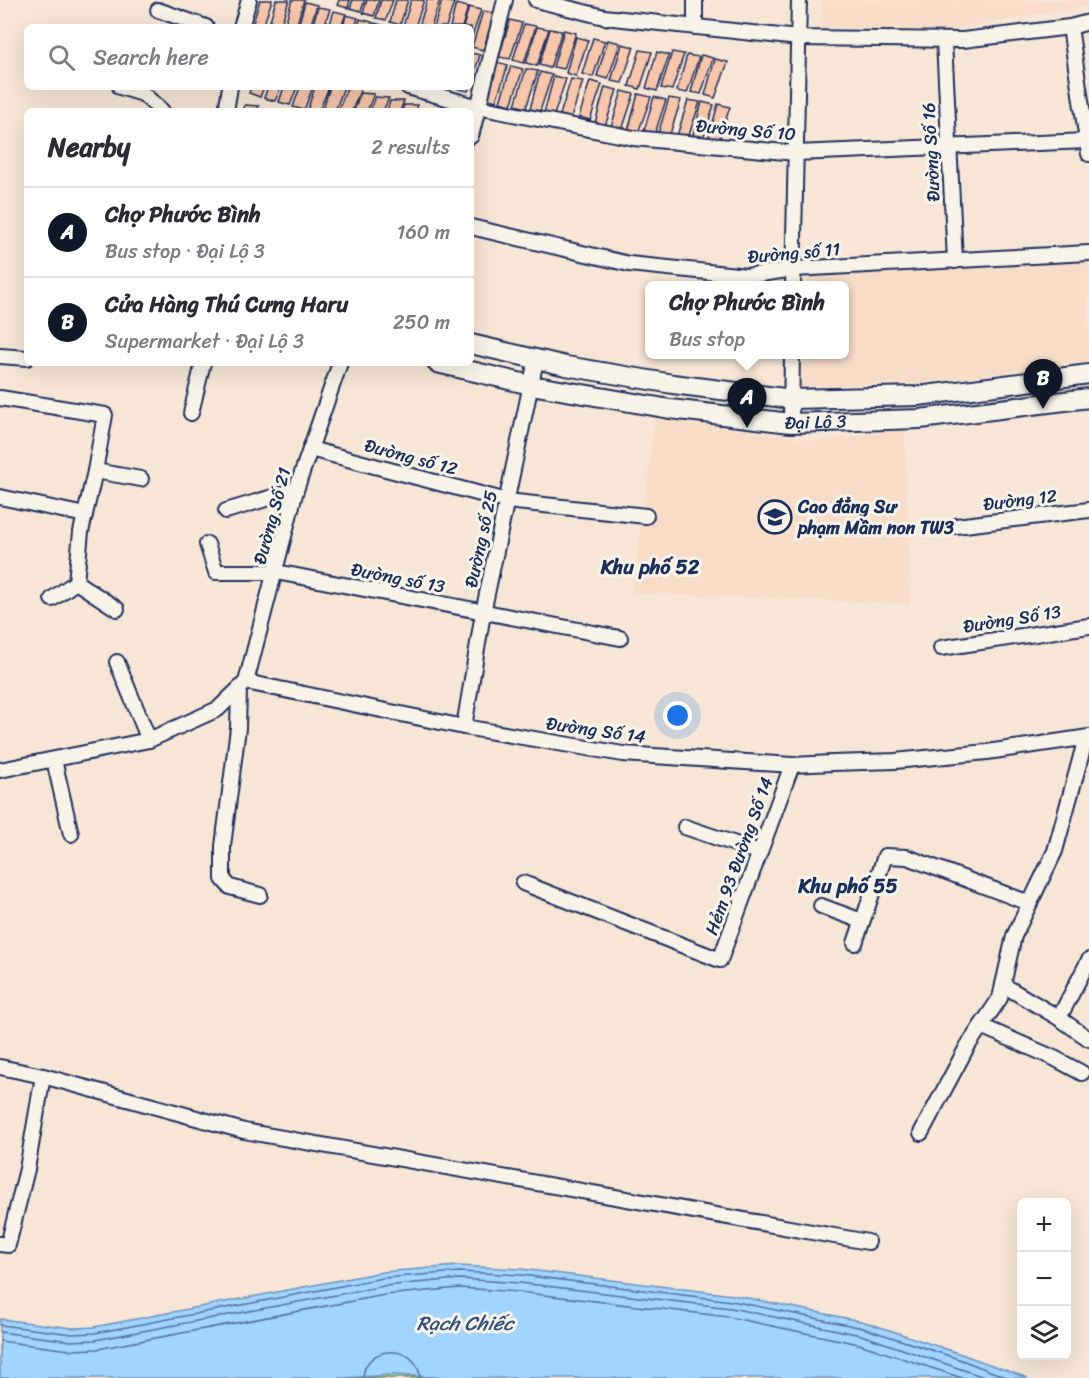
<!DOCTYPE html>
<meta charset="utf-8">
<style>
body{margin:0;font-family:Sriracha,sans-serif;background:#f7f7f7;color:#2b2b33}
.controls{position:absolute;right:18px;bottom:18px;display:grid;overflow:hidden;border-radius:9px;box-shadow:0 6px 24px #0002}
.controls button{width:54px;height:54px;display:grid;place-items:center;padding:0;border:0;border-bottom:2px solid #e1e1e2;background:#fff;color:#2b2b33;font:30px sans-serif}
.you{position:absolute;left:678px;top:716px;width:21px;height:21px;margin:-15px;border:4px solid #fff;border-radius:50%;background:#1a73e8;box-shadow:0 0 0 9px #1a73e833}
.badge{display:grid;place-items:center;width:39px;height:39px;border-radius:50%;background:#111827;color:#fff;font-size:20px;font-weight:700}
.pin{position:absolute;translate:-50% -50px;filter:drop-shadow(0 2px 3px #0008)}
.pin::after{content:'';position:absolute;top:32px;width:21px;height:18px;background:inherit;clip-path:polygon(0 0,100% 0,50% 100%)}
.popup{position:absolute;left:645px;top:281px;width:204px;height:78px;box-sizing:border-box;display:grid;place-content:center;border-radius:9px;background:#fff;filter:drop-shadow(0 2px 4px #0005);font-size:20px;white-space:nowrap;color:#7c7c81}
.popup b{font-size:22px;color:#2b2b33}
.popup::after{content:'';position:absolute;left:50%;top:100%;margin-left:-12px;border:12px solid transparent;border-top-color:#fff}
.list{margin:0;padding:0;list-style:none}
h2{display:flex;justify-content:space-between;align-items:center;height:78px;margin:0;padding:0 24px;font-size:26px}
h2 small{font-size:20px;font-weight:400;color:#7c7c81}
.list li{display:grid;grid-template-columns:39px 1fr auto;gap:18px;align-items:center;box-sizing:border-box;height:90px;padding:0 24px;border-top:2px solid #e1e1e2}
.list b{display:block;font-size:22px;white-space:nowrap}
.list p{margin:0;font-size:20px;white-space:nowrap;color:#7c7c81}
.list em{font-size:20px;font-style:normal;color:#7c7c81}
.icon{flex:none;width:33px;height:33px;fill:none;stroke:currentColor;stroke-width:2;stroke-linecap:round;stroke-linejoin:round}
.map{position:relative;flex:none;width:1089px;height:1378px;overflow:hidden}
.search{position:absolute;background:#fff;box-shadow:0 6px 24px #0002;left:24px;top:24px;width:450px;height:66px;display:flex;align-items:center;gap:15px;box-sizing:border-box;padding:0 21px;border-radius:9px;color:#7c7c81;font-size:22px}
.panel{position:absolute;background:#fff;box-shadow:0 6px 24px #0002;left:24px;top:108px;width:450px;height:258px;border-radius:9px}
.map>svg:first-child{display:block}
.built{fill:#f7dcc8}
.green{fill:#b8d993;stroke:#6a8478;stroke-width:1.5}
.water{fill:#a1d4ff;stroke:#6b92bf;stroke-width:1.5}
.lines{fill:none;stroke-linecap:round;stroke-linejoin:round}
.shore{stroke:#51719e;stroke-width:1.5}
.building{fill:#f8c6a9;stroke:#1b2f5e;stroke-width:1.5}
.street-casing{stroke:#1b2f5e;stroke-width:18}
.secondary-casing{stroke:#1b2f5e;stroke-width:22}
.street{stroke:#f7f3e8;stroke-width:14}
.secondary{stroke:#f7f3e8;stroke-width:18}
.labels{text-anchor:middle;stroke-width:6;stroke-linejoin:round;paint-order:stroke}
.street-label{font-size:18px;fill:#1b2f5e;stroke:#f7f3e8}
.poi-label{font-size:18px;font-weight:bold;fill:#1b2f5e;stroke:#f7f3e8;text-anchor:start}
.neighbourhood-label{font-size:20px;font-weight:bold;fill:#1b2f5e;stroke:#f7f3e8}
.water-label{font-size:20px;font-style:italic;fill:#36507e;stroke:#f7f3e8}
</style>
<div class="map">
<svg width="1089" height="1378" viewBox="0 0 1089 1378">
<rect width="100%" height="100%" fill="#f7e6d5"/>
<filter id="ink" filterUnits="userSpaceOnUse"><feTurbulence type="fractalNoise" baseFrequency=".0167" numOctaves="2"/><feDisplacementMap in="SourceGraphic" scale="12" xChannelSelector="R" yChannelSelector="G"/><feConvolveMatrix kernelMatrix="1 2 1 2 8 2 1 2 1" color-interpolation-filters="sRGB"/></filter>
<g filter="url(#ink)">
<g class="built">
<path d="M822 0H1089V5L947 31 821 28Z"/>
<path d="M1089 260V361L921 383 801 386 803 355 844 354V286L806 285 807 274Z"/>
<path d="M655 418 818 441 905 429 910 604 632 593Z"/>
</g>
<path class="green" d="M391 1375 456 1378H342Z"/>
<path class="water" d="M458 1266 521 1269 733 1295 865 1322 961 1354 1028 1378H456L391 1375 342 1378H0V1319L73 1328 94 1327 382 1272Z"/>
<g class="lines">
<g class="shore">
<path d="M0 1325 72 1334 95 1333 383 1278 459 1272 521 1275 732 1301 863 1328 959 1359 1008 1378"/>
<path d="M0 1332 71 1341 95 1340 384 1286 459 1279 520 1283 731 1308 861 1335 987 1378"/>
<path d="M0 1341 70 1350 97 1349 385 1295 459 1288 519 1292 729 1317 859 1344 962 1378"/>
<path d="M363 1378C364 1343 419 1343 420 1378"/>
</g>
</g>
<g class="building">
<path d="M260 0H272L263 27H254L252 26Z"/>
<path d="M276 0H289L280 27H268Z"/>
<path d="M292 0H304L296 27H284Z"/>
<path d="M339 0H350L348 8 337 5Z"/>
<path d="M353 0H365L361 11 350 8Z"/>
<path d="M367 0H379L374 16 363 13Z"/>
<path d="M381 0H393L386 20 376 18Z"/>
<path d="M396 0H408L400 25 390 22Z"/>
<path d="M411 0H424L415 27H403Z"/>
<path d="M427 0H440L431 27H419Z"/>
<path d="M442 1 454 3 446 27H434Z"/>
<path d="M305 2 317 5 310 27H298Z"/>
<path d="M456 4 468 7 462 27H450Z"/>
<path d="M318 7 330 9 324 27H312Z"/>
<path d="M469 7 481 10 471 40V27H463Z"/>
<path d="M334 11 346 14 341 27H329Z"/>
<path d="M483 11 495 13 483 50 472 47Z"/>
<path d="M346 15 358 18 355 27H343Z"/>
<path d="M360 19 372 22 371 27H358Z"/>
<path d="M510 20 522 23 510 59 499 57Z"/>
<path d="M374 23 386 26 373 27Z"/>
<path d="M524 24 536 26 524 63 513 60Z"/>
<path d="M537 27 549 29 537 66 526 63Z"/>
<path d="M550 29 562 31 550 68 539 65Z"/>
<path d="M564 30 576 33 564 69 553 67Z"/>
<path d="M576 37 588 40 576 76 566 73Z"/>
<path d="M593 38 605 41 593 77 582 74Z"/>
<path d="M608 40 620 43 608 79 597 76Z"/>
<path d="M622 44 634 47 622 83 611 81Z"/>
<path d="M640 50 652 52 640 89 629 86Z"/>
<path d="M657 52 669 55 657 91 646 88Z"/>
<path d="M672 52 684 54 672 90 661 88Z"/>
<path d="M471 53 480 55 471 83Z"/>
<path d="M687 55 699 57 687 93 677 91Z"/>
<path d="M701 55 713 58 701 94 691 92Z"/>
<path d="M715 59 728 62 715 98 705 95Z"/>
<path d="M496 62 508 65 496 101 486 98Z"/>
<path d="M511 66 523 69 511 105 500 102Z"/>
<path d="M526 69 538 71 526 108 515 105Z"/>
<path d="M540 72 552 75 540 111 530 109Z"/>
<path d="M554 76 566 79 554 115 544 113Z"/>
<path d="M571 79 583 81 571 118 560 115Z"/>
<path d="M590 81 602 84 590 120 579 117Z"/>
<path d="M251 87H264L260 97 249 93Z"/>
<path d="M268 87H281L275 101 264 98Z"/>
<path d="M284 87H297L290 105 279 102Z"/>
<path d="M300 87H313L304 110 293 107Z"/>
<path d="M315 87H329L319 111H307Z"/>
<path d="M330 87H344L335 111H322Z"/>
<path d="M458 87H470L468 91 458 89Z"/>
<path d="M605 87 617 90 605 126 595 123Z"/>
<path d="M347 88H361L352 111H338Z"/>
<path d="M622 91 634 94 622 130 611 127Z"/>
<path d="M360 93 374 94 367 111H354Z"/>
<path d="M638 94 651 97 638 133 628 131Z"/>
<path d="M375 97 389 98 383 111H370Z"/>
<path d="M654 97 666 100 654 136 643 134Z"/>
<path d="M669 98 681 100 669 137 658 134Z"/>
<path d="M688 100 700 102 688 138 677 136Z"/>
<path d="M390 101H404L400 111H387Z"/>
<path d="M702 102 714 105 702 141 692 138Z"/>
<path d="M718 104 730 107 718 143 708 140Z"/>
<path d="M245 105 259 106 257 111H243Z"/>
<path d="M404 105H418L416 111H402Z"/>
</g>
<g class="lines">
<defs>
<g id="street">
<path d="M536 0 604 17 799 38 963 40 1070 27 1089 22"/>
<path d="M158 10 206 27"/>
<path d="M241 27 249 0"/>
<path d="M695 27V0"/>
<path d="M1070 27 1089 154"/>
<path d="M944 41 955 261"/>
<path d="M120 87 143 94 162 111"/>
<path d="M408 87 478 107 634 138 796 153 1087 141"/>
<path d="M226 111 230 87"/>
<path d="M471 136 505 0"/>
<path d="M471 227 629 264 747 276 794 269 1089 253"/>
<path d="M793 286 799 0"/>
<path d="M0 356 27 358"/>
<path d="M0 398 105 415 95 471 81 532 76 582 52 599"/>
<path d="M191 413 203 363"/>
<path d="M791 423 792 354"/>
<path d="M310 449 507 501 646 516"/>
<path d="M95 471 141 479"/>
<path d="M0 497 85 515"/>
<path d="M226 511 296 490"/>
<path d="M956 526 1089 510"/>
<path d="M207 544 216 572H276L620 638"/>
<path d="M76 582 117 609"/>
<path d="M941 648 1089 626"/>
<path d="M117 662 149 740"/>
<path d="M246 682 464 727 623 754 792 765 833 763 895 761 987 752 1089 737"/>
<path d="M239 690 238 728 223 846V879L230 887 260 895"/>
<path d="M464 727 483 613 536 360"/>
<path d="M54 760 71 834"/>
<path d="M0 770 149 740 218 709 246 682 296 490 340 363"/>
<path d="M685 827 759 852"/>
<path d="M523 883 720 960 792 765"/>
<path d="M821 906 862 921"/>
<path d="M855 943 885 856 907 857 1029 903"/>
<path d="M1003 985 1059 1018 1089 960"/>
<path d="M1059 1018 1089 1039"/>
<path d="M981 1026 1054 1058 1082 1073"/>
<path d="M0 1067 43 1076 244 1131 868 1242"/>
<path d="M921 1133 967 1047 1000 998 1014 936 1055 851 1086 738"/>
<path d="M0 1244 8 1245 27 1169 43 1076"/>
</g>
<g id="secondary">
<path d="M471 344 566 366 673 384 792 399 918 396 1089 374"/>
<path id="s1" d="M437 363 531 385 670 409 791 423 920 419 1089 398"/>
</g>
</defs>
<use href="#street" class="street-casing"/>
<use href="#secondary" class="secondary-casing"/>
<use href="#street" class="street"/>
<use href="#secondary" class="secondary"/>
</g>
</g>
<defs>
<symbol id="university-ring" viewBox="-11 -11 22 22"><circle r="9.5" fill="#f7f3e8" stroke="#1b2f5e" stroke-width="1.5"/><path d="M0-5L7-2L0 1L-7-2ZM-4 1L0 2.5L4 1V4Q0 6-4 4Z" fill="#1b2f5e"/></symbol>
</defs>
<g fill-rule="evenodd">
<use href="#university-ring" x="756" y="498" width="38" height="38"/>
</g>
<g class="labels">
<g class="street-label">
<text transform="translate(746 130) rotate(5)" y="6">Đường Số 10</text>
<text transform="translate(931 152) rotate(-93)" y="6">Đường Số 16</text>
<text transform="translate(794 253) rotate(-5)" y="6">Đường số 11</text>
<text dy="6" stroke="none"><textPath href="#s1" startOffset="384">Đại Lộ 3</textPath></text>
<text transform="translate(411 457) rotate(15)" y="6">Đường số 12</text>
<text transform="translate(1020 500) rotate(-7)" y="6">Đường 12</text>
<text transform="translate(272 516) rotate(-75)" y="6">Đường Số 21</text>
<text transform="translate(481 539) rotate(-78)" y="6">Đường số 25</text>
<text transform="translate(398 578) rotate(11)" y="6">Đường số 13</text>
<text transform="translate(1012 619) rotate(-9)" y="6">Đường Số 13</text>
<text transform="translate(596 730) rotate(8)" y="6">Đường Số 14</text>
<text transform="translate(739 856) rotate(-70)" y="6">Hẻm 93 Đường Số 14</text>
</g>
<g class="poi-label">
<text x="798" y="513">Cao đẳng Sư<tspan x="798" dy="21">phạm Mầm non TW3</tspan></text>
</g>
<g class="neighbourhood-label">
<text x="650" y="574">Khu phố 52</text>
<text x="848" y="893">Khu phố 55</text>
</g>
<g class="water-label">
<text x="465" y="1330">Rạch Chiếc</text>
</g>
</g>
</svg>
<div class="controls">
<button>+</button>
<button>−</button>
<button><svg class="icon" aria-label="layers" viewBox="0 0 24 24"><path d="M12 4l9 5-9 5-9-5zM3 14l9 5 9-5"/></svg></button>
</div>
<div class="you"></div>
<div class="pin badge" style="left:747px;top:428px">A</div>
<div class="popup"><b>Chợ Phước Bình</b>Bus stop</div>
<div class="pin badge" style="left:1043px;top:409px">B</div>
<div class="search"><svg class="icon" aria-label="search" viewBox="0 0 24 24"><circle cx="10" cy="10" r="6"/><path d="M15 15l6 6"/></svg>Search here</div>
<section class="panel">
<h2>Nearby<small>2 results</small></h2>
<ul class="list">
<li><span class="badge">A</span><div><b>Chợ Phước Bình</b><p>Bus stop · Đại Lộ 3</p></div><em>160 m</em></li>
<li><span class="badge">B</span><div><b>Cửa Hàng Thú Cưng Haru</b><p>Supermarket · Đại Lộ 3</p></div><em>250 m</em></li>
</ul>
</section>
</div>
